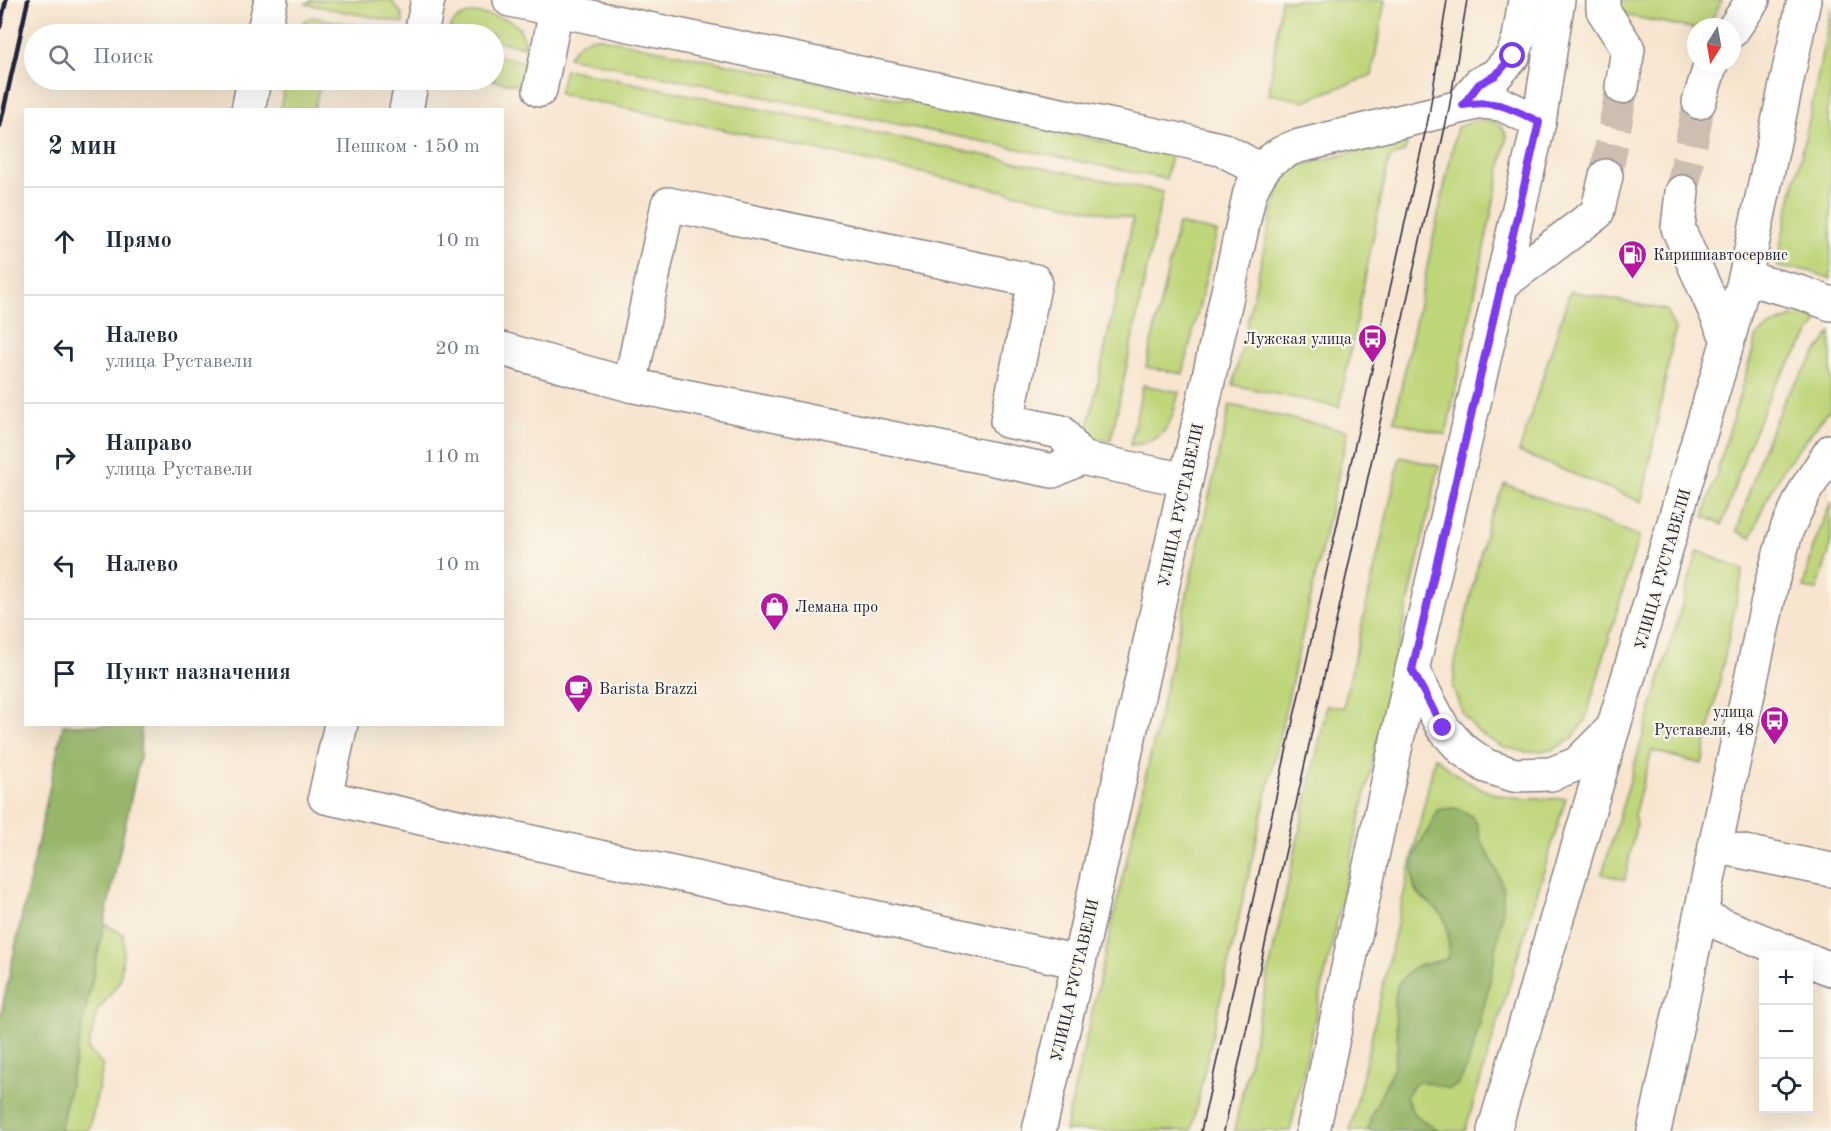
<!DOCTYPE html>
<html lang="ru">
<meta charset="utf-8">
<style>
body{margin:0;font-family:"Old Standard TT",serif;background:#f6f6f7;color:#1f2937}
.controls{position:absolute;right:18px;bottom:18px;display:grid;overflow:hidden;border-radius:0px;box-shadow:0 6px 24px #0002}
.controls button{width:54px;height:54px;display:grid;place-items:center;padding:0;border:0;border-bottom:2px solid #e0e1e3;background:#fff;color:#1f2937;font:30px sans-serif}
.compass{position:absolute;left:1687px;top:18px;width:54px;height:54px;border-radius:50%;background:#fff;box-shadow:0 6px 24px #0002;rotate:191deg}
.stop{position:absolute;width:18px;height:18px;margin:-14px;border:4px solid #7c3aed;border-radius:50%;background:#fff}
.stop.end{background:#7c3aed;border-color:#fff;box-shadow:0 2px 6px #0008}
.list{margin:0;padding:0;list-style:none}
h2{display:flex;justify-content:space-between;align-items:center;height:78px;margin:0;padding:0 24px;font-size:26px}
h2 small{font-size:20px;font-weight:400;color:#747a83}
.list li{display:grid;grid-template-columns:39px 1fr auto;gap:18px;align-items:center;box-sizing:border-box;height:108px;padding:0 24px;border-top:2px solid #e0e1e3}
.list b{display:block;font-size:22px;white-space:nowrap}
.list p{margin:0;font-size:20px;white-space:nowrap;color:#747a83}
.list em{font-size:20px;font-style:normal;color:#747a83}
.icon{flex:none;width:33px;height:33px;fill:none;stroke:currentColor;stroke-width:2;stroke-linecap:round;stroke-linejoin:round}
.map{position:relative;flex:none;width:1831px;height:1131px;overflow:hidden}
.search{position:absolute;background:#fff;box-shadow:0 6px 24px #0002;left:24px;top:24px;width:480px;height:66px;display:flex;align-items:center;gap:15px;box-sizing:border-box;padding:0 21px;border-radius:33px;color:#747a83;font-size:22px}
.panel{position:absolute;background:#fff;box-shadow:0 6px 24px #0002;left:24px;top:108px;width:480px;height:618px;border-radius:0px}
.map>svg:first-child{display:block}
.green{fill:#bfd57a;stroke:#707c5a;stroke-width:1.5}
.forest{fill:#97b66a;stroke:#5c6c52;stroke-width:1.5}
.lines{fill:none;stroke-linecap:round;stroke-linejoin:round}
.minor-tunnel{stroke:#ccbeb1;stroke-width:33;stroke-dasharray:33 16;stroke-linecap:butt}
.minor-casing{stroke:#8c8485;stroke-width:36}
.major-casing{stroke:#8c8485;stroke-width:36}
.minor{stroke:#fff;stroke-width:33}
.major{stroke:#fff;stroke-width:33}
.tram{stroke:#22223b;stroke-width:1.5}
.rail{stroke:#22223b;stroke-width:4.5}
.route{stroke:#7c3aed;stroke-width:8}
.labels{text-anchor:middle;stroke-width:4.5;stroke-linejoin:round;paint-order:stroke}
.poi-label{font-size:16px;fill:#22223b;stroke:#fbf7ec;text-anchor:start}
.street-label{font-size:16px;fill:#22223b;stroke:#fbf7ec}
</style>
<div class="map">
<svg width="1831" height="1131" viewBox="0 0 1831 1131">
<rect width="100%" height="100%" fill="#fbf7ec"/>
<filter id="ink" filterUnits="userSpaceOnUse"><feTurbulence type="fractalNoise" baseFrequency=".0167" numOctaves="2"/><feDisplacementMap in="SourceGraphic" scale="12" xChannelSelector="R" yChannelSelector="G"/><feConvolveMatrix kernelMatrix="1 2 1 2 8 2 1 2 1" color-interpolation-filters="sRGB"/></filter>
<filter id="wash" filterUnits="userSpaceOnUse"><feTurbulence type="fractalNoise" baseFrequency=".008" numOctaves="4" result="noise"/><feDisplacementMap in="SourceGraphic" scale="24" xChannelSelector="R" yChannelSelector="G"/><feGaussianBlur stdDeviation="1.35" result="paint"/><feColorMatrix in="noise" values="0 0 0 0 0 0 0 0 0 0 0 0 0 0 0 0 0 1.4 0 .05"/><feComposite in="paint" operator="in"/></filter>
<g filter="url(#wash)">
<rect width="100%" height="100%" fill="#f7e5cf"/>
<g class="green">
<path d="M312 0H391L402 14 403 23 306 4Z"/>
<path d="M1281 0H1385L1372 75 1304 101 1269 94Z"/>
<path d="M1619 0H1722L1708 27H1696V29L1618 14Z"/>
<path d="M1831 7V88L1827 111 1831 128V279C1820 274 1809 270 1797 269 1789 268 1784 270 1777 266V259L1809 121Z"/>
<path d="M474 13C500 18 522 15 525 47L494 41V34H464L448 31C454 19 461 15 474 13Z"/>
<path d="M312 17 400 34H296C298 25 303 21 312 17Z"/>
<path d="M596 37 1171 155 1166 179 568 57C576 45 582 39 596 37Z"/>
<path d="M494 55 525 62 524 86 490 80H494Z"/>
<path d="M565 69 1163 192 1111 441 1086 437 1133 219 559 94Z"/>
<path d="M286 80H321L314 109H280Z"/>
<path d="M1478 120C1493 121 1501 122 1507 136L1446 435 1394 421 1457 127Z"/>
<path d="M1408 139 1405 151 1389 159 1339 407 1233 385 1279 183 1288 172 1301 165Z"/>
<path d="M1178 224 1217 232 1183 374 1146 367Z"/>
<path d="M1570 291 1666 310 1675 329 1642 502 1519 452Z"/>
<path d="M1810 314 1820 318 1772 390 1748 447 1722 525 1704 516 1757 336C1773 323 1789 316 1810 314Z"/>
<path d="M1831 332V408L1785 466 1765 503 1751 538 1737 531 1762 451 1785 398Z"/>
<path d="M1143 385 1179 392C1171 423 1167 443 1130 445Z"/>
<path d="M1230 405 1348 431 1191 1131H1065Z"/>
<path d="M1400 457 1439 466 1290 1131H1234L1327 705 1343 708Z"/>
<path d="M1505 484 1639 536 1585 721 1572 739 1552 750 1526 752 1502 747 1478 732 1463 714 1453 688 1455 662 1488 522Z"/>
<path d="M1831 502V545L1817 590 1803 588 1813 548Z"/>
<path d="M1698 551 1743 570 1702 764 1652 751 1634 815 1636 825 1625 880 1602 874Z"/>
<path d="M1435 757C1481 797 1505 802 1566 798L1465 1131H1350Z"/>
<path d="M103 923 123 934 124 947 120 981 97 1012 88 1049 103 1066 89 1131H60Z"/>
</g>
<g class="forest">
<path d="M63 725H141L140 756 60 1131H0V1018Z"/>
<path d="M1454 808C1462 810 1469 813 1474 819 1479 824 1478 834 1481 840 1489 856 1500 873 1503 891 1506 917 1474 1067 1458 1084 1456 1086 1453 1087 1450 1089 1429 1086 1419 1070 1406 1097L1413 1113 1438 1131H1368L1371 1116 1393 1069 1398 1044 1394 1003 1398 983 1414 967 1447 959C1450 946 1449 925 1441 914 1424 894 1410 900 1413 865 1415 843 1432 830 1437 810Z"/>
</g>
</g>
<g filter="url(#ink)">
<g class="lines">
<g class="minor-tunnel">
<path d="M1606 176 1622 87"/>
<path d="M1682 192 1699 102"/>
</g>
<defs>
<g id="minor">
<path d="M510 0 1185 141 1224 150 1260 170"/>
<path d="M1603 0V10L1628 49 1622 87"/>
<path d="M1732 31 1753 0"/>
<path d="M263 34 271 0"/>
<path d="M421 34 428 0"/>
<path d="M540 90 556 10"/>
<path d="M1699 102 1711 63"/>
<path d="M1463 105 1479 84 1496 75 1513 56 1519 38 1525 0"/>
<path d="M248 110 254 80"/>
<path d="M406 110 412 80"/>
<path d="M1682 192 1678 228 1728 340"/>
<path d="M1745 278 1802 293 1831 304"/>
<path d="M1502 284 1597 213 1606 176"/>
<path d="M502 349 630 385"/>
<path d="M1081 458 1061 432 1007 421 1035 281 668 204 630 385 1053 471 1081 458 1186 480"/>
<path d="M341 724 325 797 1079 962"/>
<path d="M1715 846 1831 870"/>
<path d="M1700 916 1799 956"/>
<path d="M1808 960 1831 969"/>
<path d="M1039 1131 1079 962 1250 192C1262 167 1269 157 1295 147L1481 102 1501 104 1539 122"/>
<path d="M1654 1131 1772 582 1787 529 1806 489 1831 451"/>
</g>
<g id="major">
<path d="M1412 670 1443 728 1462 749 1486 766 1514 775 1551 774 1577 764 1613 728"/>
<path d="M1313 1131 1412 670 1539 122 1558 0"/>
<path d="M1494 1131 1728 340 1745 278 1804 0"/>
</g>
</defs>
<use href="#minor" class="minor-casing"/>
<use href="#major" class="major-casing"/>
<use href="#minor" class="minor"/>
<use href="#major" class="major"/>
<g class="tram">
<path d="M1201 1131 1429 115 1447 0"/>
<path d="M1224 1131 1449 109 1467 0"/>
</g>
<g class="rail">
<path d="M0 27 6 0"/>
<path d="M0 126 28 0"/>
</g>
</g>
</g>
<g class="lines" filter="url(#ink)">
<path class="route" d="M1443 728 1412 670 1539 122C1510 108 1496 99 1463 105L1479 84 1496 75 1513 56"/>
</g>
<defs>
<symbol id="fuel-pin" viewBox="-11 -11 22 30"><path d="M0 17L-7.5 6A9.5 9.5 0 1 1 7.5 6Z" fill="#b5179e" stroke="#fbf7ec"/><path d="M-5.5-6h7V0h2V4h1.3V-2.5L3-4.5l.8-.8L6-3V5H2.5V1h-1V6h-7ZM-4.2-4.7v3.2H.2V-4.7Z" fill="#fff"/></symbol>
<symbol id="bus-pin" viewBox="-11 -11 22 30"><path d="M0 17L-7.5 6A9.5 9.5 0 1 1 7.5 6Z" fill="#b5179e" stroke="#fbf7ec"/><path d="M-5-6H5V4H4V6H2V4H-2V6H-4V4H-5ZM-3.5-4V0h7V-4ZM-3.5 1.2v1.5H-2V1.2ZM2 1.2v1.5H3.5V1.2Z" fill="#fff"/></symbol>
<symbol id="shop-pin" viewBox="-11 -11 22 30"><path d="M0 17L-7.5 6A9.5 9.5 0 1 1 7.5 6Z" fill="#b5179e" stroke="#fbf7ec"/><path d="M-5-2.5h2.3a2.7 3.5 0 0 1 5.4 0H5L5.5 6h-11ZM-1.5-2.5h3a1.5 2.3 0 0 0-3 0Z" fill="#fff"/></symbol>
<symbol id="cafe-pin" viewBox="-11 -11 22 30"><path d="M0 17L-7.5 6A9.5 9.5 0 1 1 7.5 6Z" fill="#b5179e" stroke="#fbf7ec"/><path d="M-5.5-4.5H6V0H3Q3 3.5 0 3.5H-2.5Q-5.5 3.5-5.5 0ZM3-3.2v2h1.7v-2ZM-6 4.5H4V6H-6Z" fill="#fff"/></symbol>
</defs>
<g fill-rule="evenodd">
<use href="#fuel-pin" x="1616" y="238" width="33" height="45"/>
<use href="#bus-pin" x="1356" y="322" width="33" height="45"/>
<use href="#shop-pin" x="758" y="590" width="33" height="45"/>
<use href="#cafe-pin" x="562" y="672" width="33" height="45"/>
<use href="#bus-pin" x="1758" y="704" width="33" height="45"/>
</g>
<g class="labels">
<g class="poi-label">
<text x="1653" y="260">Киришиавтосервис</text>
<text x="1352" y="344" text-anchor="end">Лужская улица</text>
<text x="795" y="612">Лемана про</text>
<text x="599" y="694">Barista Brazzi</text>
<text x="1754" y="717" text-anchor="end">улица<tspan x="1754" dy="18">Руставели, 48</tspan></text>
</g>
<g class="street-label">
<text transform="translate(1180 505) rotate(-78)" y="6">УЛИЦА РУСТАВЕЛИ</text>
<text transform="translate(1662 569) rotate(-74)" y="6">УЛИЦА РУСТАВЕЛИ</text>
<text transform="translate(1074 980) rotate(-77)" y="6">УЛИЦА РУСТАВЕЛИ</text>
</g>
</g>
</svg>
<div class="controls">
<button>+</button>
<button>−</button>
<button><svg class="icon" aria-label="locate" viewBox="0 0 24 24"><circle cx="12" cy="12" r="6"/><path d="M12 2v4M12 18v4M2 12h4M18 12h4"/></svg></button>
</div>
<svg class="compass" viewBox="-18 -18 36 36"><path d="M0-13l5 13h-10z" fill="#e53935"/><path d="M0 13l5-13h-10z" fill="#747a83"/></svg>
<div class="stop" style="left:1513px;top:56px"></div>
<div class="stop end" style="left:1443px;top:728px"></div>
<div class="search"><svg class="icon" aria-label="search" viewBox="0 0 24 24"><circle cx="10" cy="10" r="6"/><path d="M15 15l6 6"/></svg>Поиск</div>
<section class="panel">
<h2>2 мин<small>Пешком · 150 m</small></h2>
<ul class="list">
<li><svg class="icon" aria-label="ahead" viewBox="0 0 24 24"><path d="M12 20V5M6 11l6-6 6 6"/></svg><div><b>Прямо</b></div><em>10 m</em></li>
<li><svg class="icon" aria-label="left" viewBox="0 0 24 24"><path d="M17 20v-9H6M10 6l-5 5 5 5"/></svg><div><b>Налево</b><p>улица Руставели</p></div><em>20 m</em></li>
<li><svg class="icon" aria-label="right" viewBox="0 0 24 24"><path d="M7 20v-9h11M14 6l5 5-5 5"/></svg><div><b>Направо</b><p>улица Руставели</p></div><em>110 m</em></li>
<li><svg class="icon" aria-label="left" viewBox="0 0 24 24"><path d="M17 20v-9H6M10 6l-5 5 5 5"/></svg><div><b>Налево</b></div><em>10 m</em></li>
<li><svg class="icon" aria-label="arrive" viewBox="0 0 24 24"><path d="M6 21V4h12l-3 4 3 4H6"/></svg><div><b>Пункт назначения</b></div></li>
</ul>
</section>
</div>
